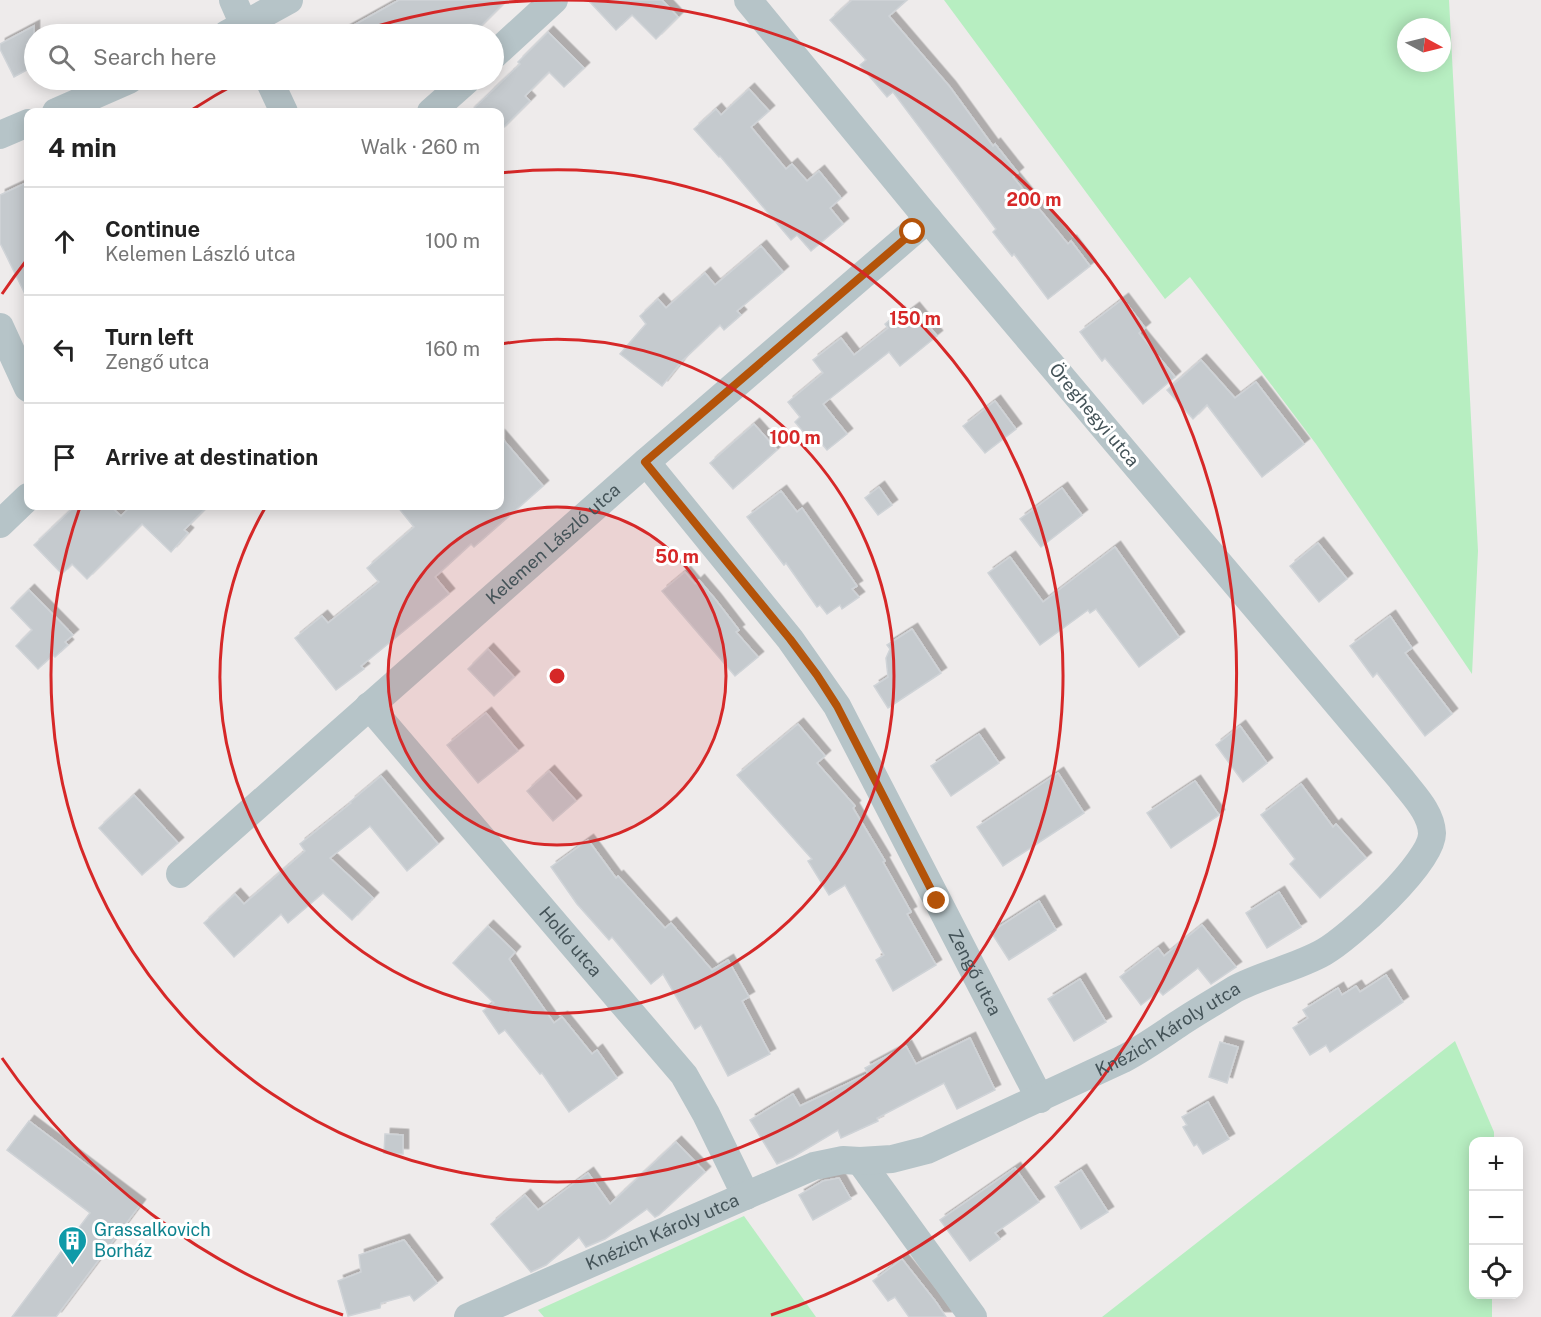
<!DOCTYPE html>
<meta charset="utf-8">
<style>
body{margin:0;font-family:"Public Sans",sans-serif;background:#f2f2f2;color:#222}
.controls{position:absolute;right:18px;bottom:18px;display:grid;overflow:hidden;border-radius:12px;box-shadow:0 3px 15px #0003}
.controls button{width:54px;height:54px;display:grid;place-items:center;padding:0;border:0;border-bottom:2px solid #e0e0e0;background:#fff;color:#222;font:30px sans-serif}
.compass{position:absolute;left:1397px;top:18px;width:54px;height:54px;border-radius:50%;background:#fff;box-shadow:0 3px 15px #0003;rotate:97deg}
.stop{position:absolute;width:18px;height:18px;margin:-14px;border:4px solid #b45309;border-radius:50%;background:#fff}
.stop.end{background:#b45309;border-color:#fff;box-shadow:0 2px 6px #0008}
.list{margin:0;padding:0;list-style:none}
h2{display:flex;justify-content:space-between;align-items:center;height:78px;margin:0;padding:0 24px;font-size:26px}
h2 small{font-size:20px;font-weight:400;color:#767676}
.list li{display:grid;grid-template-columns:39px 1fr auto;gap:18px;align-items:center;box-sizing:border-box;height:108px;padding:0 24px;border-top:2px solid #e0e0e0}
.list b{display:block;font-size:22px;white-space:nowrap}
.list p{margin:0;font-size:20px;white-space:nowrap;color:#767676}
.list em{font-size:20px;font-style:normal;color:#767676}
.icon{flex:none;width:33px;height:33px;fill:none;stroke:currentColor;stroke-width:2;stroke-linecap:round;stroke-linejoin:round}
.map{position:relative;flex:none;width:1541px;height:1317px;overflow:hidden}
.search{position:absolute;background:#fff;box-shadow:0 3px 15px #0003;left:24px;top:24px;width:480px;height:66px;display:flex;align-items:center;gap:15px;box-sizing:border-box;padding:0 21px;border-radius:33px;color:#767676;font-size:22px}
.panel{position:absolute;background:#fff;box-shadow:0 3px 15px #0003;left:24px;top:108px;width:480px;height:402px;border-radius:12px}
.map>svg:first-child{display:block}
.green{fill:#b7eec1;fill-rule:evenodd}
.building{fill:#c5cace;stroke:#cfd3d7;stroke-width:1.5;filter:url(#shadow)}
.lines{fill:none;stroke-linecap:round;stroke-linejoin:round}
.minor{stroke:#b6c4c8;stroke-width:28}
.route{stroke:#b45309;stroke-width:8}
.ring{fill:none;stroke:#d62828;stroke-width:3}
.labels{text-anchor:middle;stroke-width:6;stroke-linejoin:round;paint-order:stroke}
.street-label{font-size:18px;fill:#445358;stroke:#fff}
.culture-label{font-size:18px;fill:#0d838f;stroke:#fff;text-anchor:start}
.centre{fill:#d62828;stroke:#fff;stroke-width:3}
.ring-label{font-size:18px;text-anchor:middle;font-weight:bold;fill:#d62828;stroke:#fff;stroke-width:6;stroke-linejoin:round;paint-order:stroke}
</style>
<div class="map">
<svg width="1541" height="1317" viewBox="0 0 1541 1317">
<defs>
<filter id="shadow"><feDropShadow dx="5.5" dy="-5.5" stdDeviation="0" flood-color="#0004"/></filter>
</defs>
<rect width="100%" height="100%" fill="#eeebeb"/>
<g class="green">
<path d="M944 0H1449L1478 551 1472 674 1316 444 1190 277 1165 299ZM1406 27H1442V63H1406Z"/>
<path d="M1455 1041 1494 1132V1141L1474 1142V1294L1492 1295V1317H1102Z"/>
<path d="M744 1216 816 1317H544L538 1310Z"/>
</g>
<g class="building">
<path d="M399 0H507L473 34H338Z"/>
<path d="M588 0H662L678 17 656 39 632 15 616 30Z"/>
<path d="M852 0H907L889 16 950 87 993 146 995 144 1018 173 1013 177 1068 244 1071 241 1090 266 1048 299 1014 254 1012 256 993 232 996 229 893 92 887 97 860 65 866 60 830 20Z"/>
<path d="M34 26V66L14 77 0 49V44Z"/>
<path d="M548 32 584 68 564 87 549 72 525 96 530 101 500 131V112H470L520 64 518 62Z"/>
<path d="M749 89 769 111 751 127 786 169 792 164 807 181 819 171 841 198 830 208 843 224 811 251 797 235 791 240 720 156 719 157 694 129 716 109 721 115Z"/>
<path d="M28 182V300L0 243V195Z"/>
<path d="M761 246 783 272 737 311 741 315 724 330 720 325 682 361 662 386 620 354 646 324 640 316 658 299 666 308 705 273 715 285Z"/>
<path d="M1123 299 1145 328 1139 333 1175 377 1143 404 1105 358 1102 361 1080 332Z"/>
<path d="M914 308 937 336 900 366 889 352 823 404 847 434 827 450 811 431 806 435 795 422 800 417 788 402 823 373 813 360 841 338 854 355 888 328 885 324 899 312 902 317Z"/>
<path d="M1201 360 1235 398 1256 382 1304 444 1262 477 1207 405 1193 419 1167 390Z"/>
<path d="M995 401 1016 429 985 453 963 426Z"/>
<path d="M754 424 777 450 733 489 710 463Z"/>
<path d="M500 436 543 486 474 547 471 544 435 577 449 594 361 666 364 669 336 690 295 638 322 616 328 623 379 582 367 568 414 527 397 506H500Z"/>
<path d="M879 487 892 505 878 515 865 498Z"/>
<path d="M1062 488 1082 515 1041 547 1020 519Z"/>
<path d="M781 491 797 512 802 508 857 586 852 589 859 597 842 609 840 605 827 614 820 605 817 607 786 563 784 565 747 517Z"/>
<path d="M75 506H110L121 516 127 510 122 506H208L184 530 188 533 171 552 142 524 87 579 72 564 62 574 34 545Z"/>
<path d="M1318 543 1347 579 1319 602 1290 566Z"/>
<path d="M1115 547 1179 637 1139 667 1096 609 1090 613 1088 610 1040 645 988 573 1010 557 1043 602Z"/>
<path d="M685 572 695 584 699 580 715 599 739 630 736 632 758 657 735 676 662 591Z"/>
<path d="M29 590 73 635 65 642 68 645 55 657 53 655 38 669 16 646 32 630 11 608Z"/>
<path d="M1390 616 1412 648 1405 653 1452 714 1425 736 1377 673 1373 677 1350 646Z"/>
<path d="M912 629 941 673 888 708 874 686 888 677 886 658 890 649 887 645Z"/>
<path d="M488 649 514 677 494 696 468 669Z"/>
<path d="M486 713 518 751 478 783 447 745Z"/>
<path d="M798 724 825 756 817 763 855 806 853 808 885 861 883 862 911 912 907 914 936 965 893 991 876 960 884 955 845 885 829 895 808 861 812 859 737 775Z"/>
<path d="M1240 726 1267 763 1243 782 1216 745Z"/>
<path d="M979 734 999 763 951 796 931 766Z"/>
<path d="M549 771 576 801 553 821 527 791Z"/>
<path d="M1058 773 1084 813 1003 866 977 827Z"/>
<path d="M381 776 438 844 407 871 370 826 330 858 373 898 352 920 323 893 288 923 281 914 234 957 204 923 235 894 244 904 305 851 300 844 351 803 350 802Z"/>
<path d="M1195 781 1219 815 1171 848 1147 813Z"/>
<path d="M1301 784 1333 827 1336 824 1366 858 1320 898 1290 864 1295 859 1261 815Z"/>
<path d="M134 795 178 843 142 875 99 828Z"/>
<path d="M588 840 616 878 618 876 665 928 671 923 712 970 728 960 749 997 742 1001 770 1054 728 1076 701 1025 695 1029 663 974 651 984 612 937 609 940 577 904 551 867Z"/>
<path d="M1279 892 1301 927 1267 948 1246 913Z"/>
<path d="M1039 901 1056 930 1009 960 991 932Z"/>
<path d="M1202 925 1236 967 1211 984 1198 968 1163 995 1159 991 1141 1005 1120 977 1158 948 1164 956Z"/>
<path d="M488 926 515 952 509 959 554 1023 562 1017 592 1054 597 1050 617 1078 569 1112 542 1073 540 1074 505 1030 499 1034 483 1011 494 1003 453 963Z"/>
<path d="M1386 975 1403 1002 1330 1052 1326 1045 1310 1055 1293 1028 1308 1018 1303 1010 1338 988 1342 995 1356 986 1360 992Z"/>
<path d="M1080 979 1106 1022 1074 1041 1048 999Z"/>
<path d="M970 1038 995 1090 957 1109 944 1083 877 1118 878 1121 841 1138 838 1130 793 1157 777 1164 750 1120 793 1094 800 1106 868 1074 865 1068 906 1046 916 1064Z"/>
<path d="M1220 1042 1238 1047 1227 1083 1209 1077Z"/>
<path d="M1208 1102 1229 1139 1203 1154 1197 1144 1194 1146 1183 1127 1187 1125 1182 1117Z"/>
<path d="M29 1121 140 1205 56 1317H12L90 1213 7 1150Z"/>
<path d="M385 1134 403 1135V1154L384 1153Z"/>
<path d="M676 1142 705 1172 659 1215 655 1217 647 1209 605 1239 586 1247 579 1237 546 1265 531 1272 491 1224 525 1195 538 1210 588 1173 610 1204Z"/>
<path d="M1015 1168 1039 1202 995 1233 1000 1239 970 1261 940 1220Z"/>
<path d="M1081 1170 1108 1212 1081 1229 1055 1187Z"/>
<path d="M839 1178 851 1199 813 1220 799 1195 823 1181Z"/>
<path d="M404 1240 437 1283 414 1301 410 1295 381 1303 380 1308 348 1316 338 1281 361 1272 359 1255Z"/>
<path d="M902 1259 936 1302 946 1317H909L895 1297 888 1301 873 1281Z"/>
</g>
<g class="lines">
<g class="minor">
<path d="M233 0 248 34"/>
<path d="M227 34 289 0"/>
<path d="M494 55 554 0"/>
<path d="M269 80 284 112"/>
<path d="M56 112 129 80"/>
<path d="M431 112 467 80"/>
<path d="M0 135 28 123"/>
<path d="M0 327 28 388"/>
<path id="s1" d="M646 462 790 639 837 706 1040 1099"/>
<path d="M0 524 28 497"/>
<path id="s2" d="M369 706 684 1075 706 1114 746 1196"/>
<path id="s3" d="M180 874 646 462 928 219"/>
<path d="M860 1161 973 1317"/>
<path id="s4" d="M468 1317 814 1166 843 1160 860 1161 892 1159 927 1150 1123 1059C1142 1049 1159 1037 1177 1025 1196 1012 1216 1001 1235 989 1263 974 1296 968 1324 952 1349 938 1433 862 1432 833 1431 812 1413 795 1401 779L928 219 748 0"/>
</g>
</g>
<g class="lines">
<path class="route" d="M913 232 645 462 790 639 817 675 837 706 937 901"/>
</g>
<circle cx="557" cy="676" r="169" fill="#d62828" fill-opacity=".12"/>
<g class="ring">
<circle cx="557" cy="676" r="169"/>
<path d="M501 344A337 337 0 1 1 265 508"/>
<path d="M500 173A506 506 0 1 1 80 507"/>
<path d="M343 1315A674 674 0 0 1 2 1058M2 294A674 674 0 0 1 26 261M190 111A674 674 0 0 1 241 81M354 33A674 674 0 0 1 771 1315"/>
</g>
<defs>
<symbol id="building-pin" viewBox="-11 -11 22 30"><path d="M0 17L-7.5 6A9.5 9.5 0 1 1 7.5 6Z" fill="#0f9aa8" stroke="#fff"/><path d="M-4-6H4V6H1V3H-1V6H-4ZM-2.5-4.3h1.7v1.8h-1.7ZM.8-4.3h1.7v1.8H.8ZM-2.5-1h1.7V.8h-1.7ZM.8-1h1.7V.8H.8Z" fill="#fff"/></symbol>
</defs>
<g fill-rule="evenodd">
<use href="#building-pin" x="56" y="1224" width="33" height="45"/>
</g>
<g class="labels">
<g class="street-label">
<text transform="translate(1094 415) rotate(50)" y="6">Öreghegyi utca</text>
<text dy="6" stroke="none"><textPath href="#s3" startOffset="498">Kelemen László utca</textPath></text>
<text dy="6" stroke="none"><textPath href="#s2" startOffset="310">Holló utca</textPath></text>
<text dy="6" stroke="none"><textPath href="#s1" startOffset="610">Zengő utca</textPath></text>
<text dy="6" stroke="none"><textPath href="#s4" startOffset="762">Knézich Károly utca</textPath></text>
<text dy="6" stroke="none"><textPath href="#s4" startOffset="212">Knézich Károly utca</textPath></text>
</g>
<g class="culture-label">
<text x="94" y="1236">Grassalkovich<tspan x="94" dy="21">Borház</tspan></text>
</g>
</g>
<circle cx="557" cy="676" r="9" class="centre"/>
<g class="ring-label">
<text x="1034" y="206">200 m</text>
<text x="915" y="325">150 m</text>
<text x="795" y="444">100 m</text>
<text x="677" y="563">50 m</text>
</g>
</svg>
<div class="controls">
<button>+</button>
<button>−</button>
<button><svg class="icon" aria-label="locate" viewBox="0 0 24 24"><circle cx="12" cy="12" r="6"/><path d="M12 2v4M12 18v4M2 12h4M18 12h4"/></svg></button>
</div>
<svg class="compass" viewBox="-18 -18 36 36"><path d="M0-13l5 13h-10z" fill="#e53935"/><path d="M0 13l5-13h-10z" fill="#767676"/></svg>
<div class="stop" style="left:913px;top:232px"></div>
<div class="stop end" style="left:937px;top:901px"></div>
<div class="search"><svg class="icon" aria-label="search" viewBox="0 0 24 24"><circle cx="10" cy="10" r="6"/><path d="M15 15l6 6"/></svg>Search here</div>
<section class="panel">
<h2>4 min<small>Walk · 260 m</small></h2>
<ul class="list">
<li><svg class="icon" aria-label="ahead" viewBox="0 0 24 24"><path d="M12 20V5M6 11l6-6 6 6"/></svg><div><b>Continue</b><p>Kelemen László utca</p></div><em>100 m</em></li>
<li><svg class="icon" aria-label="left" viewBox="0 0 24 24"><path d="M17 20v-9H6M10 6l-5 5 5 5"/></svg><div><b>Turn left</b><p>Zengő utca</p></div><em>160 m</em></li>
<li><svg class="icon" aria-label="arrive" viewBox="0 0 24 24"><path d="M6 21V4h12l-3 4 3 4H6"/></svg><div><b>Arrive at destination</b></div></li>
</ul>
</section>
</div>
